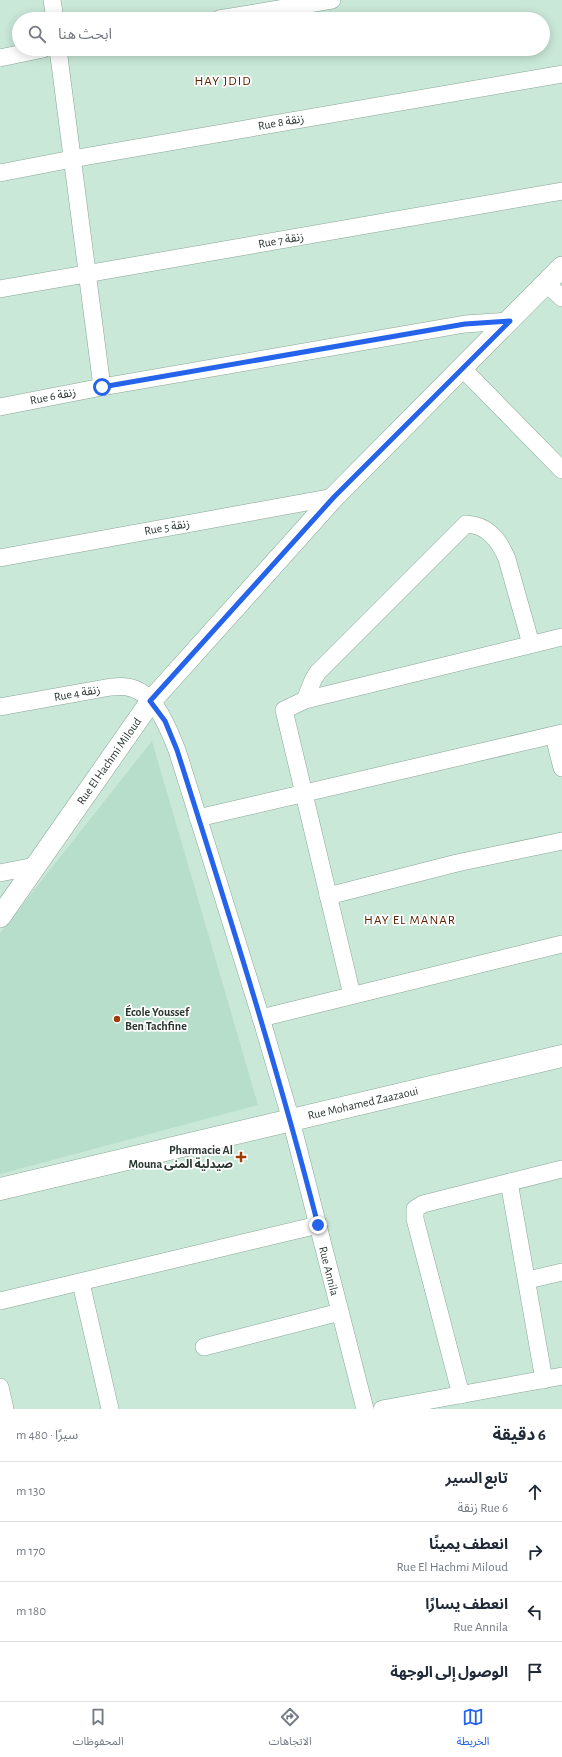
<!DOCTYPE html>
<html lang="ar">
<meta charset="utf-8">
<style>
body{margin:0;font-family:"Alegreya Sans","Noto Sans Arabic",sans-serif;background:#f6f6f7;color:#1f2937;direction:rtl}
.stop{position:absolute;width:12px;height:12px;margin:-9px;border:3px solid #2563eb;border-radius:50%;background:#fff}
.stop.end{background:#2563eb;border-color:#fff;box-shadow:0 1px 4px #0008}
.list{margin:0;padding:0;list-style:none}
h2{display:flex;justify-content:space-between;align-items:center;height:52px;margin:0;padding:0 16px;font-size:17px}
h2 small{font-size:13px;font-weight:400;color:#747a83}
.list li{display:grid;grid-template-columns:26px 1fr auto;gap:12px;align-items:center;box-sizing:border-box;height:60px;padding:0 16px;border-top:1px solid #e0e1e3}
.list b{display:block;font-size:15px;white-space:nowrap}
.list p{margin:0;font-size:13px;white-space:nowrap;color:#747a83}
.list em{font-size:13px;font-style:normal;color:#747a83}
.icon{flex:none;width:22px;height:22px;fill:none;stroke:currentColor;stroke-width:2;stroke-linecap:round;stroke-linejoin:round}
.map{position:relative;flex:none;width:562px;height:1409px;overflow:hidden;direction:ltr}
.search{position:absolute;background:#fff;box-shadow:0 2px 10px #0003;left:12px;right:12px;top:12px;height:44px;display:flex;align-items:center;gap:10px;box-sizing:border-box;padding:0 14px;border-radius:22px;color:#747a83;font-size:15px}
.sheet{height:292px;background:#fff}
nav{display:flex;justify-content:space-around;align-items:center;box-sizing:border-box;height:56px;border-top:1px solid #e0e1e3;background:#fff;font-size:11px;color:#747a83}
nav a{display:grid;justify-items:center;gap:2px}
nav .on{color:#2563eb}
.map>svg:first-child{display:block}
.built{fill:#b7deca}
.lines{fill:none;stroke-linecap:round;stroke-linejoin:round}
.minor-casing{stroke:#89a697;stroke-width:18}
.tertiary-casing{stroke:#89a697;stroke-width:22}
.secondary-casing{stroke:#89a697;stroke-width:23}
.minor{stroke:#fff;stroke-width:17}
.tertiary{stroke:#fff;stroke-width:21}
.secondary{stroke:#fff;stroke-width:22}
.route{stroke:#2563eb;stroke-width:5}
.poi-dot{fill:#a03d04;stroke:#fff;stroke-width:1.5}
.labels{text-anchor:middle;stroke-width:3.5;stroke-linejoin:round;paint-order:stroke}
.street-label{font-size:12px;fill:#2c3832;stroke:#fff}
.poi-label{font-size:12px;font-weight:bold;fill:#2c3832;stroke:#fff;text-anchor:start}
.neighbourhood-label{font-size:13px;letter-spacing:1px;fill:#602101;stroke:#fff}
</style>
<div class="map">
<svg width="562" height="1409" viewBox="0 0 562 1409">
<rect width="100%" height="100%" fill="#c9e8d8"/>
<path class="built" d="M152 741 258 1105 0 1174V933Z"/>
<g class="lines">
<defs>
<g id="minor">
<path d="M52 0 55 19"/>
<path d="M219 19 332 0"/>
<path d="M58 49 102 387"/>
<path d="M0 58 43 49"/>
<path d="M0 173 72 159 562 74"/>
<path d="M546 283 562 298"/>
<path d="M0 289 562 191"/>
<path d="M462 368 562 470"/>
<path d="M0 407 102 387 465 324 510 321"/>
<path d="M0 558 334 497"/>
<path d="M305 700 313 680 318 672 466 524C488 525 499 540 507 559L531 644"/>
<path d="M0 707 111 687C116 687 122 686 127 687 155 691 168 728 177 750L261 1018 291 1120 365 1409"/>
<path d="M554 736 562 768"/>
<path d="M198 818 562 733"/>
<path d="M0 873 35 866"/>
<path d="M328 896 457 863 562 841"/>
<path d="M352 995 284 710 305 700 562 637"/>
<path d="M261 1018 562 944"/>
<path d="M509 1182 544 1380"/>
<path d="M528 1280 562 1272"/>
<path d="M81 1283 110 1409"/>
<path d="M0 1301 318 1225"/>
<path d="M204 1347 340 1312"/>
<path d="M0 1387 5 1409"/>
<path d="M461 1395 415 1219V1209L423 1204 562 1169"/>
<path d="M382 1409 562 1376"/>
</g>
<path id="tertiary" d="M0 917 151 701 334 497 562 267"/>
<path id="secondary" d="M0 1189 562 1056"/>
</defs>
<use href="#minor" class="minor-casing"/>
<use href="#tertiary" class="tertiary-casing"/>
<use href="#secondary" class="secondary-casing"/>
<use href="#minor" class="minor"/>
<use href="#tertiary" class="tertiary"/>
<use href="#secondary" class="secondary"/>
</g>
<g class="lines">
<path class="route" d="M102 387 465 324 510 321 334 497 150 701 165 721 177 750C227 908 277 1065 318 1225"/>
</g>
<g class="poi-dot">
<circle cx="117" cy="1019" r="4"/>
<path d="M239 1151h4v4h4v4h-4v4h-4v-4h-4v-4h4z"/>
</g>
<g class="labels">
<g class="street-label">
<text transform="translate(281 122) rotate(-10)" y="4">Rue 8 زنقة</text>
<text transform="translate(281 240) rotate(-10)" y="4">Rue 7 زنقة</text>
<text transform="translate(53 396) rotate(-11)" y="4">Rue 6 زنقة</text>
<text transform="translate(167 527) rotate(-10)" y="4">Rue 5 زنقة</text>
<text transform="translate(77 693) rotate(-10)" y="4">Rue 4 زنقة</text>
<text transform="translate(109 761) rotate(-55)" y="4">Rue El Hachmi Miloud</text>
<text transform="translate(363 1103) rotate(-13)" y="4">Rue Mohamed Zaazaoui</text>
<text transform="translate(329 1271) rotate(76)" y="4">Rue Annila</text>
</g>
<g class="poi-label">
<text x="125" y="1016">École Youssef<tspan x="125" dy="14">Ben Tachfine</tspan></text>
<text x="233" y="1154" text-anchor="end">Pharmacie Al<tspan x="233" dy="14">Mouna صيدلية المنى</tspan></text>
</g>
<g class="neighbourhood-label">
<text x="223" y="85">HAY JDID</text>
<text x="410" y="924">HAY EL MANAR</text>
</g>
</g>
</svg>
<div class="stop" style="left:102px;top:387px"></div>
<div class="stop end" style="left:318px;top:1225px"></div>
<div class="search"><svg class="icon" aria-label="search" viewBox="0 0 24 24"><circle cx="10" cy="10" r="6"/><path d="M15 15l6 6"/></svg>ابحث هنا</div>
</div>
<section class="sheet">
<h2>6 دقيقة<small>سيرًا · 480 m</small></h2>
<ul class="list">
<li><svg class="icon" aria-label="ahead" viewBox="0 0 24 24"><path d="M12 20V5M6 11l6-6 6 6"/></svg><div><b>تابع السير</b><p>Rue 6 زنقة</p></div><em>130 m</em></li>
<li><svg class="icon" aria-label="right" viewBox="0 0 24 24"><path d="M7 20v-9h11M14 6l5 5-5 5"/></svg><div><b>انعطف يمينًا</b><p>Rue El Hachmi Miloud</p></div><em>170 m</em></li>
<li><svg class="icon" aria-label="left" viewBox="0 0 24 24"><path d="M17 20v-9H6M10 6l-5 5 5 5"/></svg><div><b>انعطف يسارًا</b><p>Rue Annila</p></div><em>180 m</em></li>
<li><svg class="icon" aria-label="arrive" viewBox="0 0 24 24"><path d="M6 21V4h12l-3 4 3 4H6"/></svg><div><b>الوصول إلى الوجهة</b></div></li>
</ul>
</section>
<nav>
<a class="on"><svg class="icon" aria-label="map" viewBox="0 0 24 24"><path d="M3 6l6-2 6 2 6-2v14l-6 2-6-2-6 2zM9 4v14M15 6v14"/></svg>الخريطة</a>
<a><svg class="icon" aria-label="directions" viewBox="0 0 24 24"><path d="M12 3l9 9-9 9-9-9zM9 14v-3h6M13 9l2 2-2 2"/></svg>الاتجاهات</a>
<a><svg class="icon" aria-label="saved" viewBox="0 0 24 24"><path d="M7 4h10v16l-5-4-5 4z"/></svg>المحفوظات</a>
</nav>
